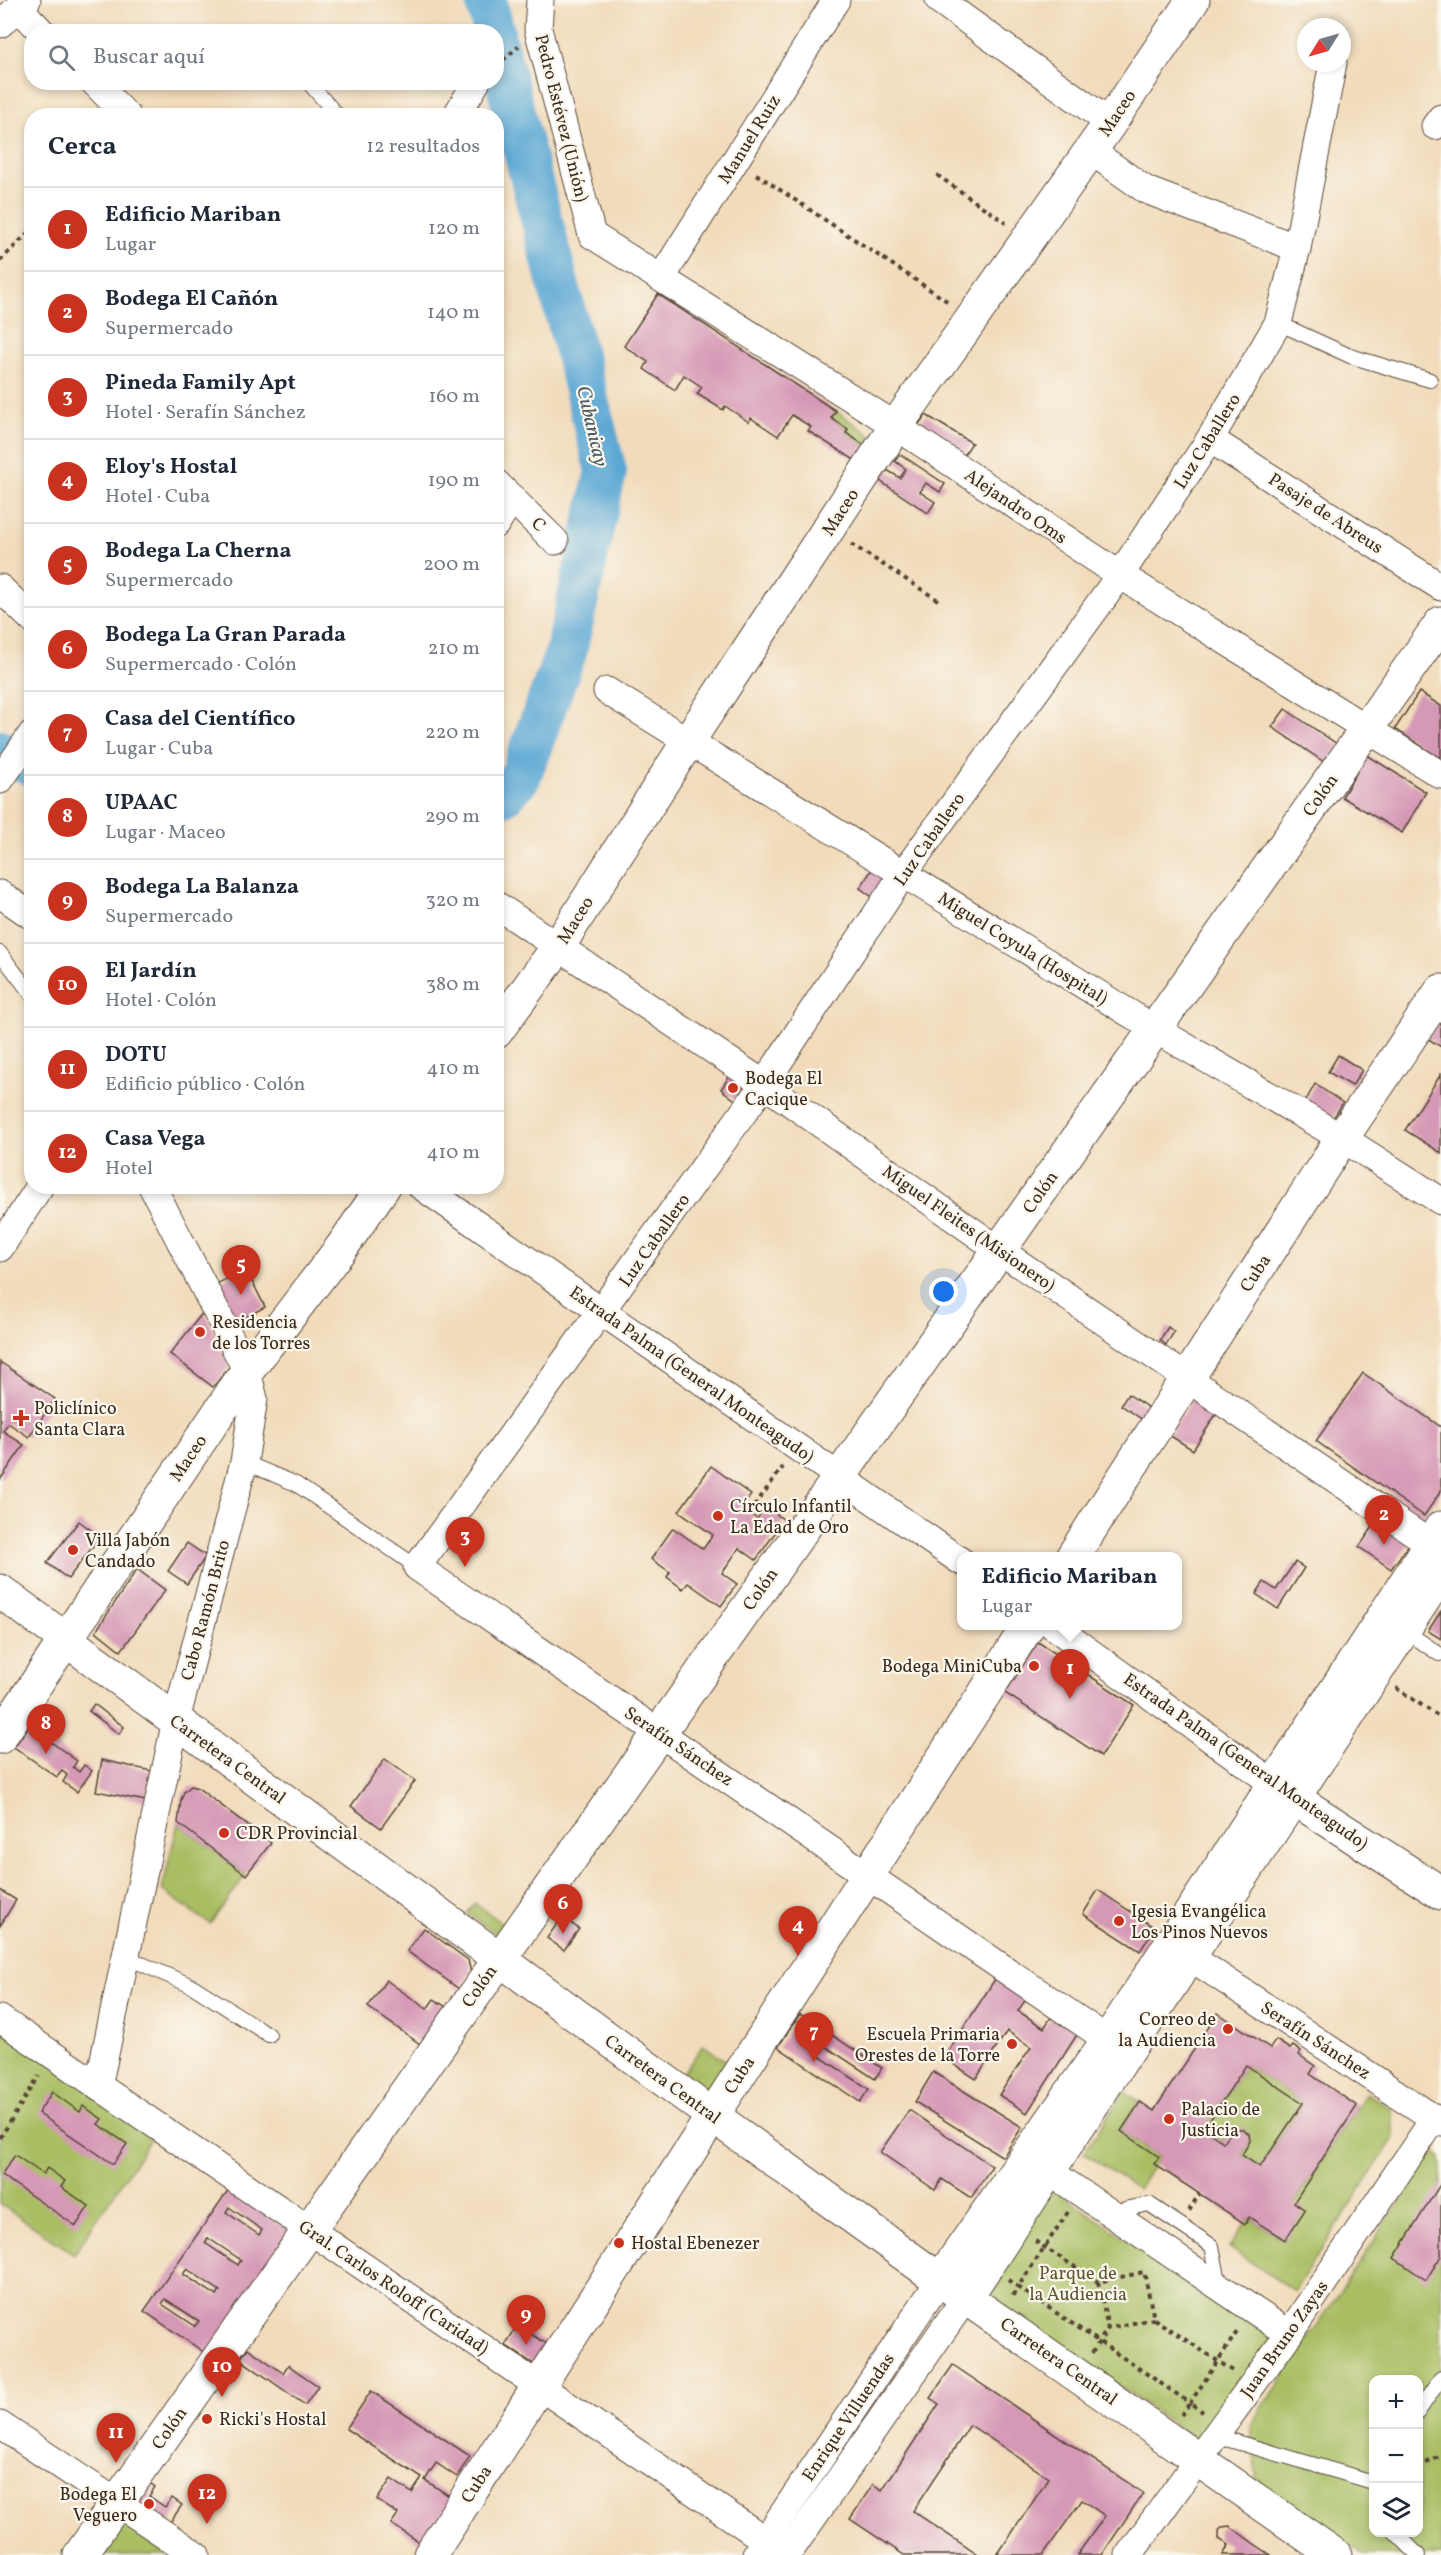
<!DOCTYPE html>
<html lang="es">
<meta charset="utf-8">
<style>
body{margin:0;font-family:Vollkorn,serif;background:#f6f6f7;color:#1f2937}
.controls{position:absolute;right:18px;bottom:18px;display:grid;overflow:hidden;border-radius:12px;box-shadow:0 3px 9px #0003}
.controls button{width:54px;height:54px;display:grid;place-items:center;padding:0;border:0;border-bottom:2px solid #e0e1e3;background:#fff;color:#1f2937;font:30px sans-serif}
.compass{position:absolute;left:1297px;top:18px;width:54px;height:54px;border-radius:50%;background:#fff;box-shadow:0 3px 9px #0003;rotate:233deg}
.you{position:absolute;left:944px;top:1292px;width:21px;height:21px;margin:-15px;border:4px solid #fff;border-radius:50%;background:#1a73e8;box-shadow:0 0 0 9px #1a73e833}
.badge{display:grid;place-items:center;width:39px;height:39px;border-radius:50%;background:#c8321e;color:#fff;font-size:20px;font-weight:700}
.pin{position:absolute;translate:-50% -50px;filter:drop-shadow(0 2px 3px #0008)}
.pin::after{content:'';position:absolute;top:32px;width:21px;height:18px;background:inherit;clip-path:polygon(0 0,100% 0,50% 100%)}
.popup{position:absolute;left:957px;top:1552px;width:225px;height:78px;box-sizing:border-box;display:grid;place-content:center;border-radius:12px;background:#fff;filter:drop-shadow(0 2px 4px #0005);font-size:20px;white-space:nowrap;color:#747a83}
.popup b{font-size:22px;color:#1f2937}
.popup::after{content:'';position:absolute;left:50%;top:100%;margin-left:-12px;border:12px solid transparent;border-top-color:#fff}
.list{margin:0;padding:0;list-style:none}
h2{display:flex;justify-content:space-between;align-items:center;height:78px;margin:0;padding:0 24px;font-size:26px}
h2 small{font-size:20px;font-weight:400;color:#747a83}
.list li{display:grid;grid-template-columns:39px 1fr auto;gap:18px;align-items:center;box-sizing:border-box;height:84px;padding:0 24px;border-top:2px solid #e0e1e3}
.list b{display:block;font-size:22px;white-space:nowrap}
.list p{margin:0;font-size:20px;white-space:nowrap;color:#747a83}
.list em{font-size:20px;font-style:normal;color:#747a83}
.icon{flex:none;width:33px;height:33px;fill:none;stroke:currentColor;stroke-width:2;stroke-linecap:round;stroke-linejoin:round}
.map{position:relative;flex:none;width:1441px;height:2555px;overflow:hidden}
.search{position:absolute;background:#fff;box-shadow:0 3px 9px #0003;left:24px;top:24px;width:480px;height:66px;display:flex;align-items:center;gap:15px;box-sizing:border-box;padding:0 21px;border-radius:24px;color:#747a83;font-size:22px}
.panel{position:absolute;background:#fff;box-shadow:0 3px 9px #0003;left:24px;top:108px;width:480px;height:1086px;border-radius:24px}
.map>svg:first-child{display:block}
.green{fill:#a9be63;stroke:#727440;stroke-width:1.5;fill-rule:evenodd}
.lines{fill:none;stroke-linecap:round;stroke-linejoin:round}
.river{stroke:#5ba8d4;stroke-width:42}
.building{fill:#d598b5;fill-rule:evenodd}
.lane-casing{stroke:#564536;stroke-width:16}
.street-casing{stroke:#564536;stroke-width:29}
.secondary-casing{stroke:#564536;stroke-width:35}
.primary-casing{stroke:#564536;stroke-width:35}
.path{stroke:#564536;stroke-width:4;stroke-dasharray:4.5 4.5;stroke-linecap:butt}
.lane{stroke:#fff;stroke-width:14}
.street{stroke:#fff;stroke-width:27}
.secondary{stroke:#fff;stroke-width:33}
.primary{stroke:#fff;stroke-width:33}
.poi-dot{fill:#c8321e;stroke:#fbf7ec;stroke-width:2}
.labels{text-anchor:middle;stroke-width:4.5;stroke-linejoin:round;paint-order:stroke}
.street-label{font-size:18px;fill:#3b2a1e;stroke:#fbf7ec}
.poi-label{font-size:18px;fill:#3b2a1e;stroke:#fbf7ec;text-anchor:start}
.park-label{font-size:18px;fill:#5c5633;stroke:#fbf7ec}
.water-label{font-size:20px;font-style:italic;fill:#485c67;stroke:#fbf7ec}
</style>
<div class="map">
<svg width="1441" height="2555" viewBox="0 0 1441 2555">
<rect width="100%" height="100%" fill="#fbf7ec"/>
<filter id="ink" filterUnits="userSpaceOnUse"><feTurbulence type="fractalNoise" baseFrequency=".0167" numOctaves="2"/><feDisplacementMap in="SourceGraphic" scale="12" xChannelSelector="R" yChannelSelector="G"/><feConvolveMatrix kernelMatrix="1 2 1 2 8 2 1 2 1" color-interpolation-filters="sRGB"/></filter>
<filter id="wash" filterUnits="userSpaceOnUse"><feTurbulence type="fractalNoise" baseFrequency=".008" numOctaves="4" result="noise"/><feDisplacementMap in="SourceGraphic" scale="24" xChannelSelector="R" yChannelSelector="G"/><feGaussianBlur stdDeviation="1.35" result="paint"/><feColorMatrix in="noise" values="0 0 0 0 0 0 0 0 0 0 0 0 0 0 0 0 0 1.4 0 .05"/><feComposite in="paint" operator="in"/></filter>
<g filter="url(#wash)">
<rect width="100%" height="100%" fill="#f1dbbb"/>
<g class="green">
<path d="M836 411 872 436 866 446 846 433 848 429 831 418Z"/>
<path d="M178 1823 246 1875 210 1924 162 1890Z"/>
<path d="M475 1903 505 1925 498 1935 467 1913Z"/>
<path d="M0 2029 155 2132 74 2254 0 2204Z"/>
<path d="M703 2045 734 2067 712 2097 682 2075Z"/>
<path d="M1246 2065 1303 2103 1260 2167 1242 2155C1249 2145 1254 2137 1243 2129H1232L1223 2142 1204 2129Z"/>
<path d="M1124 2091 1140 2102 1121 2131 1159 2157 1138 2189 1084 2153Z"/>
<path d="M1366 2093 1391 2108 1394 2138 1294 2291 1229 2248 1249 2217 1285 2240 1294 2202Z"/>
<path d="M1434 2151 1441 2156V2555H1364L1257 2482 1250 2426ZM1374 2380H1418V2532H1374Z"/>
<path d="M1051 2188 1273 2337 1202 2443 979 2290Z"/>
<path d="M123 2515 185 2555H100Z"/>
</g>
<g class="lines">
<g class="river">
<path d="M486 0 494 32"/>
<path d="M496 42 606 471 566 652 520 777 505 794 496 798"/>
<path d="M0 751 32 765"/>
</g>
</g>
<g id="blocks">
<g class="building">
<path d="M658 294 836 411 831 418 848 429 846 433 866 446 856 461 808 431 811 427 792 415 778 436 751 418 749 422 725 406 723 410 697 394 702 387 684 375 675 390 644 369 648 362 624 346Z"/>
<path d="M926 415 972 443 961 459 918 425Z"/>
<path d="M900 454 945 484 940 492 926 483 920 492 935 502 928 513 880 481 887 470 900 478 906 469 895 461Z"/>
<path d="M1419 692 1441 706V759L1395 729Z"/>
<path d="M1285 709 1340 746 1327 764 1272 727Z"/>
<path d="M1367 755 1426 792 1402 833 1342 797Z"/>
<path d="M874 866 890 877 875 899 860 888Z"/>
<path d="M1441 1017V1047L1427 1038Z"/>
<path d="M1338 1055 1362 1070 1352 1086 1328 1072Z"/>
<path d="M1441 1074V1153L1405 1130Z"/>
<path d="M729 1077 745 1087 735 1100 721 1089Z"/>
<path d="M1315 1084 1343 1103 1330 1123 1303 1106Z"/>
<path d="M246 1269 265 1307 236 1322 216 1284Z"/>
<path d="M204 1311 230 1366 213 1387 170 1354Z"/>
<path d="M1168 1327 1174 1332 1166 1345 1160 1340Z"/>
<path d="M0 1362 55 1399 29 1437 8 1423 3 1431 24 1445 0 1480Z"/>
<path d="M1363 1373 1441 1427V1491L1424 1516 1316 1441Z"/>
<path d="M1128 1394 1150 1409 1143 1420 1121 1405Z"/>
<path d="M1193 1398 1217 1413 1193 1450 1169 1435Z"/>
<path d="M711 1466 751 1495 742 1508 757 1519 766 1506 784 1520 756 1560 739 1548 722 1573 737 1584 721 1606 688 1583 683 1589 667 1577 670 1572 651 1559 673 1528 703 1549 713 1535 679 1511Z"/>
<path d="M79 1521 100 1537 68 1579 47 1563Z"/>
<path d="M1377 1521 1409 1544 1391 1569 1359 1547Z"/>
<path d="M187 1543 206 1556 187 1584 168 1571Z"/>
<path d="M1295 1562 1304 1568 1278 1609 1256 1594 1264 1582 1276 1590Z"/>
<path d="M137 1569 165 1590 121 1651 96 1631Z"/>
<path d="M1441 1611V1639L1428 1631Z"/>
<path d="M1038 1642 1134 1705 1101 1756 1005 1693Z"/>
<path d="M94 1704 124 1727 119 1734 89 1711Z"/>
<path d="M29 1726 77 1761 73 1767 79 1772 84 1765 92 1771 77 1792 63 1782 67 1775 62 1771 57 1777 14 1747Z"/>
<path d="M385 1759 415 1781 381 1828 351 1806Z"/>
<path d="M102 1760 152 1771 146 1801 96 1791Z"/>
<path d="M191 1786 198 1788 271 1843 246 1875 178 1823 181 1800 184 1792Z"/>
<path d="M0 1890 16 1900 0 1926Z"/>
<path d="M1098 1890 1155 1928 1140 1951 1083 1914Z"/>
<path d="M562 1917 579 1929 564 1950 547 1938Z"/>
<path d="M424 1928 468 1960 471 1973 459 1989 407 1951Z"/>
<path d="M997 1976 1028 1996 1018 2011 1044 2028 1054 2013 1080 2030 1027 2113 999 2095 1031 2047 1007 2031 976 2079 944 2058Z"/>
<path d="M386 1980 427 2009 434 1999 446 2007 420 2044 368 2007Z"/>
<path d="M1218 2013 1270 2048 1276 2040 1290 2049 1293 2046 1301 2051 1299 2055 1315 2066 1310 2074 1357 2106 1294 2202 1305 2210 1285 2240 1249 2217 1245 2224 1154 2164 1159 2157 1121 2131 1140 2102 1154 2111ZM1246 2065 1303 2103 1260 2167 1242 2155 1250 2141 1249 2134 1243 2129H1232L1223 2142 1204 2129Z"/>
<path d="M800 2014 882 2068 875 2079 825 2046 819 2056 869 2089 860 2102 778 2047Z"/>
<path d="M933 2072 1022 2127 1003 2157 915 2102Z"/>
<path d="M52 2092 80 2112 83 2106 102 2119 98 2124 127 2144 113 2164 38 2113Z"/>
<path d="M909 2110 992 2166 971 2198 942 2179 935 2190 880 2152Z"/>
<path d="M15 2155 43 2174 47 2168 65 2181 61 2187 89 2206 76 2226 1 2175Z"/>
<path d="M1441 2183V2256L1426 2280 1394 2258Z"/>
<path d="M229 2189 292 2233 208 2355 144 2311ZM229 2207 262 2230 259 2235 226 2212ZM208 2238 241 2260 238 2265 205 2243ZM187 2269 220 2291 217 2296 183 2274ZM165 2299 199 2321 195 2326 162 2304Z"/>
<path d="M518 2325 548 2345 535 2365 505 2345Z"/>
<path d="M248 2348 283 2373 288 2365 318 2386 305 2405 240 2359Z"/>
<path d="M953 2365 1143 2493 1102 2555H1077L1105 2516 1082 2500 1043 2555H997L1049 2478 970 2425 913 2511 978 2555H904L850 2519 873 2484 882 2490 939 2404 930 2398Z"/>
<path d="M371 2391 470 2456 457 2477 436 2463 425 2480 454 2499 424 2545 391 2524 398 2514 377 2500 391 2479 412 2493 422 2478 346 2429Z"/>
<path d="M150 2483 155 2487 149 2496 165 2507 172 2498 182 2505 169 2524 137 2502Z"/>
<path d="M1230 2526 1253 2543 1271 2555H1223L1229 2545 1219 2539V2531L1222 2527Z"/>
</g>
</g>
</g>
<g filter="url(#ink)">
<use href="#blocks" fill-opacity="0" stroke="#564536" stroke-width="1.5"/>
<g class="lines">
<defs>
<g id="lane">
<path d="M308 82 338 116"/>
<path d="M1278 323 1350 356 1430 380"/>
<path d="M0 953 32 995"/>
<path d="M244 1462 296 1484 417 1567"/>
<path d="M1404 1630 1439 1654"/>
<path d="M126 1957 194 1987 269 2035"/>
<path d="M1111 2212 1149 2204 1212 2246 1220 2286"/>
<path d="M1418 2412 1441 2378"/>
<path d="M1216 2436 1373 2482"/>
<path d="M1395 2532 1418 2555"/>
</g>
<g id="street">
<path d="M540 0 538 29 592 235 896 426 1120 575 1441 775"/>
<path d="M939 0 1110 123"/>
<path d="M18 7 42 32"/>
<path d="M0 24 27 0"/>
<path d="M94 82 127 116"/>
<path d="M456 116 476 83"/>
<path d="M1435 126 1441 118"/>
<path d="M1091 151 1146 190 1297 248"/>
<path d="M662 277 836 0"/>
<path d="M1210 439 1441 587"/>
<path d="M496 483 555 541"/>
<path d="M496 524 512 498"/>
<path d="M0 588 32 619"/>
<path d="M607 691 1155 1029 1342 1138 1441 1201"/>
<path d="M0 780 32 734"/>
<path d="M0 894 32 916"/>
<path d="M496 905 764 1084 999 1250 1441 1551"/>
<path d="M421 1186 962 1562"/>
<path d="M0 1248 40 1186"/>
<path d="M1053 1626 1291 1796"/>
<path d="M1190 1957 1441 2123"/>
<path d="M0 2019 787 2555 966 2297"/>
<path d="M1108 2040 417 1567 764 1084 903 874 1120 575 1210 439 1278 323 1297 248 1333 63"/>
<path d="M98 2087 176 1720 244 1462 254 1399 247 1371 152 1186"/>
<path d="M1050 2172 1289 2334"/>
<path d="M0 2425 196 2555"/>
<path d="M756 2554 940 2280"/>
<path d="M1129 2555 1289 2334 1434 2119"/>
</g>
<g id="secondary">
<path d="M496 1032 558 947 689 740 896 426 1110 123 1193 0"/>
<path d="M1073 1556 1342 1138 1441 991"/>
<path d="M0 1737 247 1371 342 1247 384 1186"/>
<path d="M1295 1799 1441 1893"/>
<path d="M940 2280 1108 2040 1441 1528"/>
<path d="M966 2297 1441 1573"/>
<path d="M80 2555 1441 623"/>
<path d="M430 2555 1028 1626"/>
</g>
<path id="primary" d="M0 1591 713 2116 940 2280 1335 2555"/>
</defs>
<use href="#lane" class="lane-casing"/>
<use href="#street" class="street-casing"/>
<use href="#secondary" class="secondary-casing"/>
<use href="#primary" class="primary-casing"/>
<g class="path">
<path d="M496 66 519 46"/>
<path d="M756 174 950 303"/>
<path d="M937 175 1006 223"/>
<path d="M0 261 32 229"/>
<path d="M851 544 938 600"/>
<path d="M749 1513 783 1467"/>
<path d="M1396 1688 1441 1718"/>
<path d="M0 2138 39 2076"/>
<path d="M1189 2211 1199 2194"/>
<path d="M1068 2212 1018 2287 1190 2403 1239 2329"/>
<path d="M1035 2241 1098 2282"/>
<path d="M1008 2280 1018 2287 1011 2298"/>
<path d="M1154 2319 1108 2328 1098 2282 1144 2272 1154 2319 1233 2371"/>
<path d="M1092 2353 1108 2328"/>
<path d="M1181 2415 1190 2403 1203 2412"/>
<path d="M1418 2467 1441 2456"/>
</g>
<use href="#lane" class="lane"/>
<use href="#street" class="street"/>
<use href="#secondary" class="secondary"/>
<use href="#primary" class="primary"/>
</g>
</g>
<g class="poi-dot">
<circle cx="733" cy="1088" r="6"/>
<circle cx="200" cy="1332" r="6"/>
<path d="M18 1409h6v6h6v6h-6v6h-6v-6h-6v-6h6z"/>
<circle cx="718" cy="1516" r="6"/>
<circle cx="73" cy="1550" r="6"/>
<circle cx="1034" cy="1666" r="6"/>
<circle cx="224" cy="1833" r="6"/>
<circle cx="1119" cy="1921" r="6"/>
<circle cx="1228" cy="2029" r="6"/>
<circle cx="1012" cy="2044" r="6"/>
<circle cx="1169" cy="2119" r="6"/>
<circle cx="619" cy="2243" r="6"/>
<circle cx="207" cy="2419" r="6"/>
<circle cx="149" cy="2504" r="6"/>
</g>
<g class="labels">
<g class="street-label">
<text transform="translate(1117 113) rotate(-56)" y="6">Maceo</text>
<text transform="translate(562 118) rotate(76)" y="6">Pedro Estévez (Unión)</text>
<text transform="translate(749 139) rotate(-58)" y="6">Manuel Ruiz</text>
<text transform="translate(1207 441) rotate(-58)" y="6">Luz Caballero</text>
<text transform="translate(1016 506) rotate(34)" y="6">Alejandro Oms</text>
<text transform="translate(840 512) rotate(-57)" y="6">Maceo</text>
<text transform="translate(1326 513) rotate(33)" y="6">Pasaje de Abreus</text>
<text transform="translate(539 524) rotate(44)" y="6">C</text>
<text transform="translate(1320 795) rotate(-55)" y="6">Colón</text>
<text transform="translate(929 839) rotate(-55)" y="6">Luz Caballero</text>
<text transform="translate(575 920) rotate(-58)" y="6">Maceo</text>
<text transform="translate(1023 948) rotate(32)" y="6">Miguel Coyula (Hospital)</text>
<text transform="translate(1040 1192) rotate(-55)" y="6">Colón</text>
<text transform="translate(969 1228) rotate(35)" y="6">Miguel Fleites (Misionero)</text>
<text transform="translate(654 1240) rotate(-55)" y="6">Luz Caballero</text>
<text transform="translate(1255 1273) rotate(-57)" y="6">Cuba</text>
<text transform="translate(692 1374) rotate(35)" y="6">Estrada Palma (General Monteagudo)</text>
<text transform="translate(188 1458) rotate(-56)" y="6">Maceo</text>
<text transform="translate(760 1589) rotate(-55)" y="6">Colón</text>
<text transform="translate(205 1610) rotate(-75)" y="6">Cabo Ramón Brito</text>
<text transform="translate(679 1746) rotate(34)" y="6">Serafín Sánchez</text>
<text transform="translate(228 1759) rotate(36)" y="6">Carretera Central</text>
<text transform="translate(1246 1761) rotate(35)" y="6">Estrada Palma (General Monteagudo)</text>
<text transform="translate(479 1986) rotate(-55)" y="6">Colón</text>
<text transform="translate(1316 2040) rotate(33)" y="6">Serafín Sánchez</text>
<text transform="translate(739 2075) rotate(-57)" y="6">Cuba</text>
<text transform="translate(663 2079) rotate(36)" y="6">Carretera Central</text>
<text transform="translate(394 2287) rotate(34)" y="6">Gral. Carlos Roloff (Caridad)</text>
<text transform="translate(1284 2339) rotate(-55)" y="6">Juan Bruno Zayas</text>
<text transform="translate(1059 2361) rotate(35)" y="6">Carretera Central</text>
<text transform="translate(848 2417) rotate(-56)" y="6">Enrique Villuendas</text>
<text transform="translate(169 2428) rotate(-55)" y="6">Colón</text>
<text transform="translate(476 2484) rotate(-57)" y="6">Cuba</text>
</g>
<g class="poi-label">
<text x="745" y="1084">Bodega El<tspan x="745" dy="21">Cacique</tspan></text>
<text x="212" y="1328">Residencia<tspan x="212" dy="21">de los Torres</tspan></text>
<text x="34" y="1414">Policlínico<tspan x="34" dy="21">Santa Clara</tspan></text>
<text x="730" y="1512">Círculo Infantil<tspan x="730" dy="21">La Edad de Oro</tspan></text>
<text x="85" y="1546">Villa Jabón<tspan x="85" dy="21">Candado</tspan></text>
<text x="1022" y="1672" text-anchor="end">Bodega MiniCuba</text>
<text x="236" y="1839">CDR Provincial</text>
<text x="1131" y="1917">Igesia Evangélica<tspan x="1131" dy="21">Los Pinos Nuevos</tspan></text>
<text x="1216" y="2025" text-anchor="end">Correo de<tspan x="1216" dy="21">la Audiencia</tspan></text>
<text x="1000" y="2040" text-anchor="end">Escuela Primaria<tspan x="1000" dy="21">Orestes de la Torre</tspan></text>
<text x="1181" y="2115">Palacio de<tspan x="1181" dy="21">Justicia</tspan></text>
<text x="631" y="2249">Hostal Ebenezer</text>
<text x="219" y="2425">Ricki's Hostal</text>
<text x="137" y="2500" text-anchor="end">Bodega El<tspan x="137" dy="21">Veguero</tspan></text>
</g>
<g class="park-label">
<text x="1078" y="2279">Parque de<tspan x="1078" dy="21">la Audiencia</tspan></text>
</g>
<g class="water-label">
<text transform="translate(593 426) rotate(77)" y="7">Cubanicay</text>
</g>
</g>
</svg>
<div class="controls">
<button>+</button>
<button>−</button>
<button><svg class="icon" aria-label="layers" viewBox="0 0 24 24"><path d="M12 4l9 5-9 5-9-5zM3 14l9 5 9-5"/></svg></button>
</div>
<svg class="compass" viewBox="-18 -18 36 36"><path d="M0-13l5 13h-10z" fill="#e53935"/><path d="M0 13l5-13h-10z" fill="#747a83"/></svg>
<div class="you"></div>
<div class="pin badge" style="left:1070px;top:1699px">1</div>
<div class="popup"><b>Edificio Mariban</b>Lugar</div>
<div class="pin badge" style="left:1384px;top:1545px">2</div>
<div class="pin badge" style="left:465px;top:1567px">3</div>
<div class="pin badge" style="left:798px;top:1956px">4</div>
<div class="pin badge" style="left:241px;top:1295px">5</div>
<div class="pin badge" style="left:563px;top:1934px">6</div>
<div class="pin badge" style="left:814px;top:2062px">7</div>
<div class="pin badge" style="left:46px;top:1754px">8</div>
<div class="pin badge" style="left:526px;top:2345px">9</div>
<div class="pin badge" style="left:222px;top:2397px">10</div>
<div class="pin badge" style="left:116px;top:2463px">11</div>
<div class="pin badge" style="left:207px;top:2524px">12</div>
<div class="search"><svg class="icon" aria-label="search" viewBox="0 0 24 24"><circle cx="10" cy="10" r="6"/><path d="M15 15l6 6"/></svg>Buscar aquí</div>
<section class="panel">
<h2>Cerca<small>12 resultados</small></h2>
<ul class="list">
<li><span class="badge">1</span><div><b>Edificio Mariban</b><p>Lugar</p></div><em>120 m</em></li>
<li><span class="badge">2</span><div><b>Bodega El Cañón</b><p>Supermercado</p></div><em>140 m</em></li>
<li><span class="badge">3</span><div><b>Pineda Family Apt</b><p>Hotel · Serafín Sánchez</p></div><em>160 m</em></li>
<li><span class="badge">4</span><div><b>Eloy's Hostal</b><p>Hotel · Cuba</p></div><em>190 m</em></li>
<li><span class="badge">5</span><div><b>Bodega La Cherna</b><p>Supermercado</p></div><em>200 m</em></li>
<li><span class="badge">6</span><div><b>Bodega La Gran Parada</b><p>Supermercado · Colón</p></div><em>210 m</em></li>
<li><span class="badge">7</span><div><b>Casa del Científico</b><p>Lugar · Cuba</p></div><em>220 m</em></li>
<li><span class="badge">8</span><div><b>UPAAC</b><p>Lugar · Maceo</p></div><em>290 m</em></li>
<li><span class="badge">9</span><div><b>Bodega La Balanza</b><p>Supermercado</p></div><em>320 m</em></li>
<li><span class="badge">10</span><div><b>El Jardín</b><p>Hotel · Colón</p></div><em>380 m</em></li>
<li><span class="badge">11</span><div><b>DOTU</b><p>Edificio público · Colón</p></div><em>410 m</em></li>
<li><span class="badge">12</span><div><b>Casa Vega</b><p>Hotel</p></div><em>410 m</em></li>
</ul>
</section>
</div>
